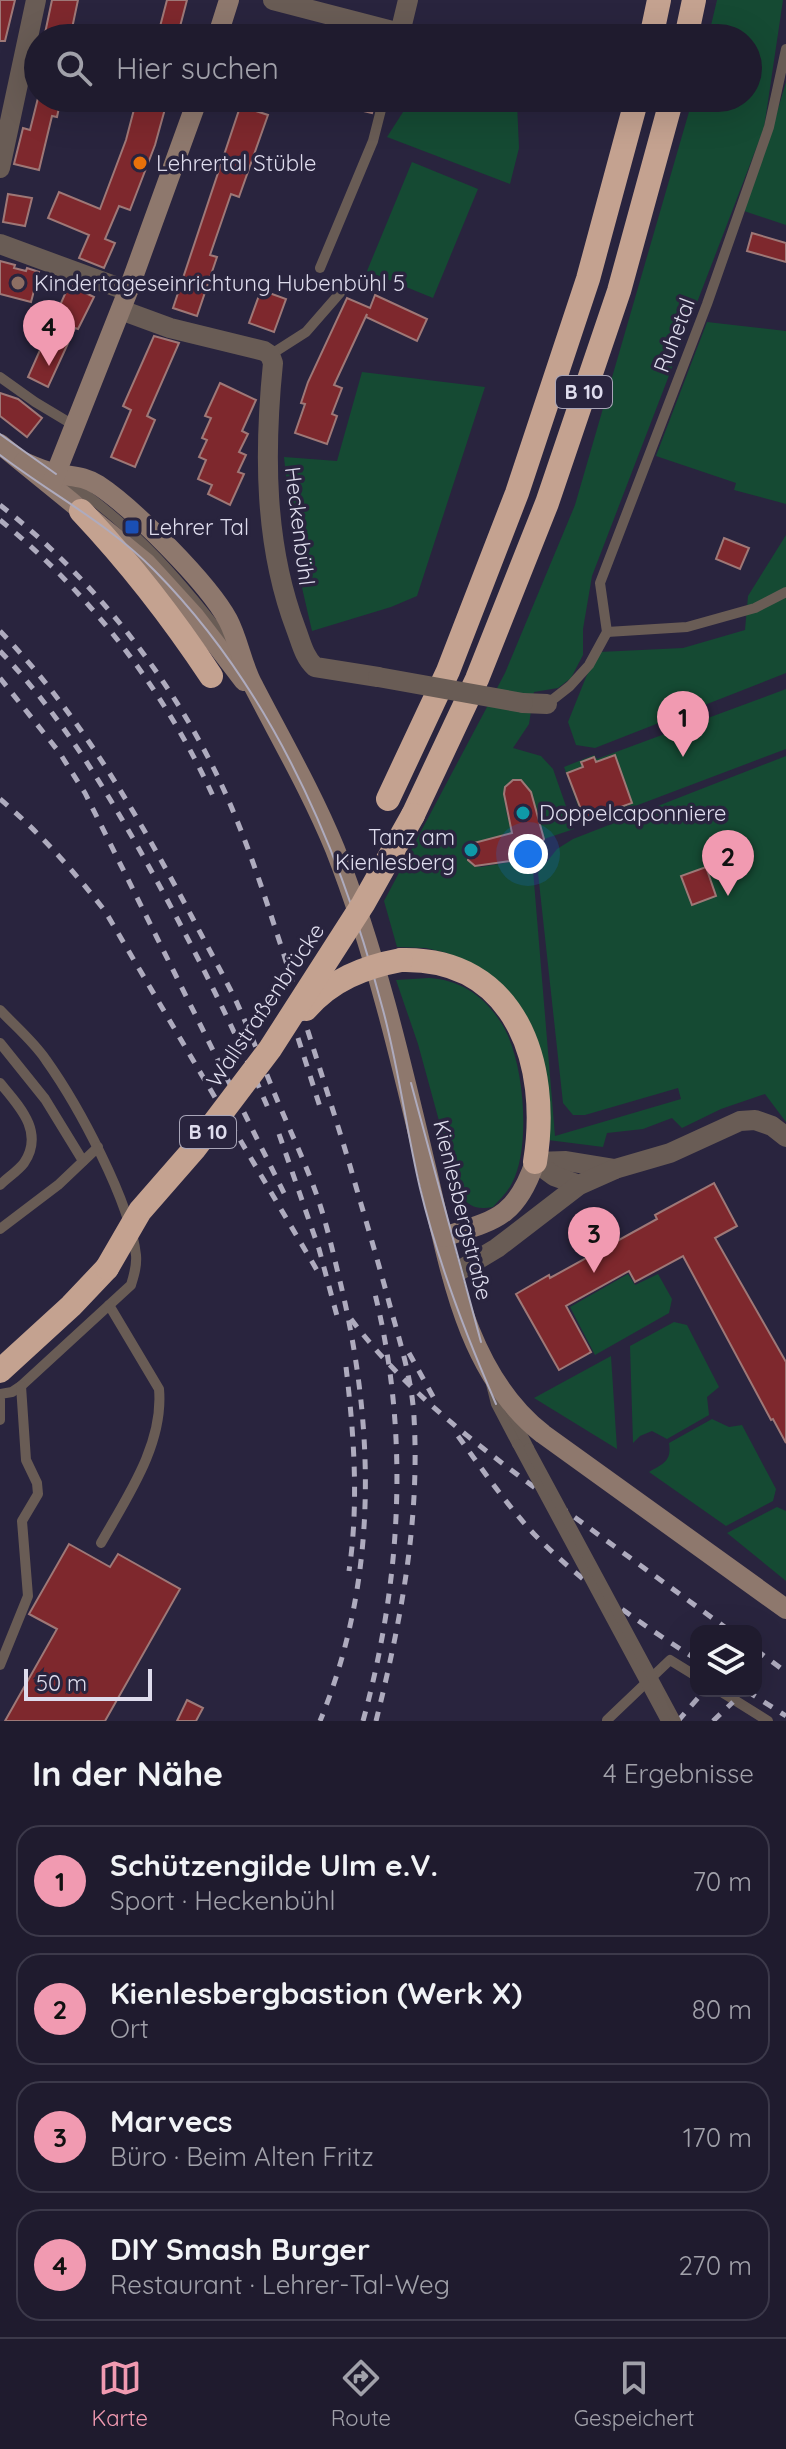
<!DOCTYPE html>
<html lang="de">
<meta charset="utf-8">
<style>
body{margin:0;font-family:Quicksand,sans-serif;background:#272436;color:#f1f3f6}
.controls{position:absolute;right:24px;bottom:24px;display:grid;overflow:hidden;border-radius:16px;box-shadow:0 8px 32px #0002}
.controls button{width:72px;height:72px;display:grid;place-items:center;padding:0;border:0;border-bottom:2px solid #3c394a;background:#1f1b2e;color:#f1f3f6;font:40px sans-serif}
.scale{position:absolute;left:24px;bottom:20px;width:128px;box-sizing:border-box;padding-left:8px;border:4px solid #dedced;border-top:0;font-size:22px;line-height:28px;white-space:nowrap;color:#dedced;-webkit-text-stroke:6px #29243e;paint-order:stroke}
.you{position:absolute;left:528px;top:854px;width:28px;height:28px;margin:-20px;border:6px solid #fff;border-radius:50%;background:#1a73e8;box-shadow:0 0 0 12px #1a73e833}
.badge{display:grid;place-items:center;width:52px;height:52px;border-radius:50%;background:#f19ab1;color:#111;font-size:26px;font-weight:700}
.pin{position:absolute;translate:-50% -66px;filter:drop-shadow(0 2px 4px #0008)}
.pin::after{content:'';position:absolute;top:42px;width:28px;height:24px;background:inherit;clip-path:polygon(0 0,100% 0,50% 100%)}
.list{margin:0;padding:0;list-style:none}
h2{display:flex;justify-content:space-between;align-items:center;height:104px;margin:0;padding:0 32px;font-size:34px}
h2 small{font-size:26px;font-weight:400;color:#a1a1aa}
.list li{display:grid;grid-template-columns:52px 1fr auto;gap:24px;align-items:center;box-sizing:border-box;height:112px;margin:0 16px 16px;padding:0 16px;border:2px solid #3c394a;border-radius:24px}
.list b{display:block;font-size:30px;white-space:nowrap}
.list p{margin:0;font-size:26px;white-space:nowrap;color:#a1a1aa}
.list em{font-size:26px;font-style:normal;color:#a1a1aa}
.icon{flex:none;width:44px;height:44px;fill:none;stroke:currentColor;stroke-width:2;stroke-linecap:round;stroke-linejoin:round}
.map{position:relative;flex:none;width:786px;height:1721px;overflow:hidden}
.search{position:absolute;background:#1f1b2e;box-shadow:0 8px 32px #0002;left:24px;right:24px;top:24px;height:88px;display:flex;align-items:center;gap:20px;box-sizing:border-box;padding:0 28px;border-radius:44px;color:#a1a1aa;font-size:30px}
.sheet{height:616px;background:#1f1b2e}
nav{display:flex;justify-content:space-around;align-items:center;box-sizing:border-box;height:112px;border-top:2px solid #3c394a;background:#1f1b2e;font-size:22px;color:#a1a1aa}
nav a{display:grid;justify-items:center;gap:4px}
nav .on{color:#f19ab1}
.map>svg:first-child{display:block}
.green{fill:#154a33}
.building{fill:#7e282d;stroke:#9e7877;stroke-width:2}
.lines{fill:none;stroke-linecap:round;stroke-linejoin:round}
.lane{stroke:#695c55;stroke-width:10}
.street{stroke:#695c55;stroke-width:20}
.secondary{stroke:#8e786d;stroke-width:20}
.highway{stroke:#c4a290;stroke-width:24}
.tram{stroke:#aeabbe;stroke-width:2}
.rail{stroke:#aeabbe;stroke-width:5;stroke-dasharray:10 10;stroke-linecap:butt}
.lane-bridge{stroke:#695c55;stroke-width:10}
.street-bridge{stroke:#695c55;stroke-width:20}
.highway-bridge{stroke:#c4a290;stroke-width:24}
.food-dot{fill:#e8710a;stroke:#29243e;stroke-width:3}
.education-dot{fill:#8d6e63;stroke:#29243e;stroke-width:3}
.transit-dot{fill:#1a4fb4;stroke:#29243e;stroke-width:3}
.culture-dot{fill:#0f9aa8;stroke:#29243e;stroke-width:3}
.labels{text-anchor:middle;stroke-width:7;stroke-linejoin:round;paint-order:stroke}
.shield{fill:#29243e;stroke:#a8a5b8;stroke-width:2}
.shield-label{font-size:20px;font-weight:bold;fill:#dedced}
.poi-label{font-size:22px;fill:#dedced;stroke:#29243e;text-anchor:start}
.street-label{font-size:22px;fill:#dedced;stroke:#29243e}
</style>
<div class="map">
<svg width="786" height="1721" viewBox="0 0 786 1721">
<rect width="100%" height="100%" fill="#29243e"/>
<g class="green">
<path d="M717 0H783L764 128 592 576 583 629V655L571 678 558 688 534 692 529 724 513 748 541 756 553 769 574 829 544 839 531 792 521 780H513C498 793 508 815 512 833L471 844 468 851V860L475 866 481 867 532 858 555 1136 681 1099 678 1088 585 1115H573L563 1103 538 873 557 849 573 839 786 756V1122L765 1094 721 1109 682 1128 672 1118 643 1129 607 1133 603 1147 548 1140 545 1092 485 972 447 953 426 948 397 947 384 901 505 673 575 505 693 98H748V38H708Z"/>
<path d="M786 82V225L744 211 766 149Z"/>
<path d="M412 98H509L517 103 519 148 510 184 387 137Z"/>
<path d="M412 162 478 189 433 298 367 271Z"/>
<path d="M707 322 786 331V504L734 490 736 483 656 456Z"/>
<path d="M362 372 485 387 417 596 391 607 312 631 294 553 284 457 337 461Z"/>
<path d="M786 535V673L595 748 576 745 568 722 586 677 599 652 683 648 745 630 748 596Z"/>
<path d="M786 689V749L585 825 564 767 594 755 597 759Z"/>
<path d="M429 978C460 980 483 995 500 1021 524 1055 532 1146 512 1183 508 1192 499 1200 493 1207 476 1210 470 1207 459 1194L418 1044 396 980Z"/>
<path d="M628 1274 635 1285 658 1274 672 1299 669 1313 595 1355 570 1307Z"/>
<path d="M674 1322 687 1325 719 1387 707 1397 709 1415 667 1439 652 1431 640 1436 633 1443 630 1346Z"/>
<path d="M611 1356 617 1449 534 1398Z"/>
<path d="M712 1419 729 1427 742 1425 776 1489 773 1501 726 1526 649 1472C662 1464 672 1462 669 1443Z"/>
<path d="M777 1507 786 1511V1581L727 1533Z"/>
</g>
<g class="building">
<path d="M0 0H15L5 41H0Z"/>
<path d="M52 0H78L70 38H44Z"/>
<path d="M167 0H187L177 38H157Z"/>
<path d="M38 98H61L57 117 52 116 39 170 14 164 23 128 30 130Z"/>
<path d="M137 98H168L155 145 130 210 119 206 105 239 115 243 104 268 79 258 89 235 48 218 59 192 100 209 126 140Z"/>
<path d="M243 98H257L253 110 268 115 239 197 231 194 210 255 217 257 197 316 173 308Z"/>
<path d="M331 98H376L372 113 330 103Z"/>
<path d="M8 194 32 198 25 226 3 222Z"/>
<path d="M752 233 786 243V262L747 251Z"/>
<path d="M0 261 15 265 14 268 26 271 27 268 39 272 31 302 0 294Z"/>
<path d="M69 285 94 297 78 329 75 328 48 387 28 377Z"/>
<path d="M261 290 286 299 274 332 249 323Z"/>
<path d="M375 295 427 319 417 341 366 317 367 314 334 385 342 388 332 414 337 416 327 444 295 433 305 404 301 403 308 382 347 298 370 308Z"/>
<path d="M154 336 179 343 147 416 155 420 135 467 111 457 131 410 123 406Z"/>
<path d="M220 383 256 400 242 431 248 434 239 452 246 455 238 472 244 474 230 505 208 494 212 485 198 479 206 460 199 457 207 440 202 438 211 418 205 416Z"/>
<path d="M0 393 18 399 42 418 27 437 0 416Z"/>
<path d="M724 538 749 548 740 569 716 559Z"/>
<path d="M615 755 632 803 585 820 567 773 583 767 581 762 594 757 596 762Z"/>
<path d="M513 780H521L531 792 544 839 532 858 475 866 468 860 470 844 512 833 504 794 505 787Z"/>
<path d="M706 867 716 896 692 905 681 876Z"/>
<path d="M714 1183 737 1226 715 1238 786 1362V1443L773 1419 771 1420 683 1256 635 1282 629 1271 566 1306 591 1352 559 1370 516 1294 549 1275 550 1278 657 1219 655 1215Z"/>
<path d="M69 1544 110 1567 118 1554 180 1589 105 1721H5L57 1629 29 1614Z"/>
<path d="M187 1700 203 1708 196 1721H177Z"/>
</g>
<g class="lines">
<g class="lane">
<path d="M320 268 373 141 384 98"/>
<path d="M270 355 306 332 340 293"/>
<path d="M0 377 35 402 75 426"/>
<path d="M66 481C133 524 187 588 234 651"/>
<path d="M607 632 687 627 755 608 786 592"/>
<path d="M547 704 570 686 589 665 607 632 600 583 707 304 769 127 786 49"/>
<path d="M0 1010C15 1026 34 1042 46 1060 78 1105 130 1201 136 1255 137 1266 134 1275 131 1285L21 1386 12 1392 0 1394V1420"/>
<path d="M0 1043 45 1099 83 1161"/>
<path d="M0 1083C19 1106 45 1132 24 1163 18 1171 7 1178 0 1185"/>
<path d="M0 1229 58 1185 98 1147"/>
<path d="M491 1384 496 1404 517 1444"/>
<path d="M510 1410 529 1448"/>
<path d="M101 1543C127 1497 164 1444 159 1389L109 1305"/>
<path d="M0 1665 28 1596 22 1521 38 1494 37 1483 26 1460 21 1386"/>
<path d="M720 1691 768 1721"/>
<path d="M607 1720 670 1660 696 1676"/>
</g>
<g class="street">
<path d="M273 0 400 33 408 0"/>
<path d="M0 168 36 0"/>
<path d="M0 244 128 291"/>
<path d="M121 310 170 328 264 351 270 355 273 363C264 452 264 545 296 629 301 642 304 657 315 667L378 677"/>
<path d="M523 703 547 704"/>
<path d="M535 1162 566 1161 615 1169"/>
<path d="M535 1162 554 1176 579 1185"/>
<path d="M452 1275 497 1248 579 1185 615 1169 670 1153 740 1121 755 1120 772 1126 786 1137"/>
</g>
<g class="secondary">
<path d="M217 38 229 0"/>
<path d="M0 444 146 563 195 617 244 681"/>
<path d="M24 462C35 467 47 472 58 474 74 477 84 476 98 485 133 508 208 583 228 620 239 641 242 666 254 687 282 741 312 793 335 849 375 951 400 1057 425 1163 448 1256 462 1371 543 1434L786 1609"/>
<path d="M52 483 128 291 198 98"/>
<path d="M443 1237C495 1220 516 1218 535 1162"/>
</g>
<g class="highway">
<path d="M651 38 659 0"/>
<path d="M686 38 694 0"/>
<path d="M81 511C129 562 172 617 211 676"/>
<path d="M388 799 448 671 517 493 588 279 637 98"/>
<path d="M413 815 477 679 547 503 619 291 672 98"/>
<path d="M401 960C516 957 551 1064 535 1162"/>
<path d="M0 1371 71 1306 107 1268"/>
</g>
<g class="tram">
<path d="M0 434 56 474"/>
<path d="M0 455C51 494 109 524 154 570 272 689 341 850 383 1010 399 1069 406 1129 420 1188 438 1263 465 1333 496 1404"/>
<path d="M411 1083 481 1342"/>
</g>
<g class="rail">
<path d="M0 505C88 574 163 667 213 767 243 827 263 891 284 955 305 1023 327 1090 348 1159 362 1208 377 1257 390 1306 400 1342 412 1380 414 1417 420 1521 401 1621 376 1721"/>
<path d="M0 520C90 593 165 691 213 796"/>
<path d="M0 631C80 714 138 816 192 917 207 946 223 974 237 1003 253 1038 266 1074 281 1109 293 1137 306 1165 316 1193 325 1218 331 1244 337 1269 375 1419 380 1576 320 1721"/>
<path d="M0 651C58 712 102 783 143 856 189 938 231 1021 268 1108"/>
<path d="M0 678 59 752 85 793 286 1197"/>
<path d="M0 799C40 833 73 870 105 911L321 1277"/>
<path d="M298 1038 321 1110"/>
<path d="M279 1134 319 1249 337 1316"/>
<path d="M351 1319C407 1394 484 1450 558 1505 615 1547 673 1589 730 1631"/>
<path d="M409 1353 436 1402"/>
<path d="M346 1367C354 1434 359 1504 349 1571"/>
<path d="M458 1436C482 1469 506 1504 534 1534 582 1583 639 1623 696 1659"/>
<path d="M756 1650 786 1672"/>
<path d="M747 1691 786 1716"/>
<path d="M363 1721C401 1582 410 1435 375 1294"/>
<path d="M678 1721 704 1691"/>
<path d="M713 1721 733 1702"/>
</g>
<g class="lane-bridge">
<path d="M517 1444 666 1721"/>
<path d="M529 1448 676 1721"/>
</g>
<path class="street-bridge" d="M378 677 523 703"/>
<g class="highway-bridge">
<path d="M306 1009C331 980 364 967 401 960"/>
<path d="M107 1268 140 1211 195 1148 270 1049 363 904 413 815"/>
</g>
</g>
<circle class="food-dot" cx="140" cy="163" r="8"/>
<circle class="education-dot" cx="18" cy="283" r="8"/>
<rect class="transit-dot" x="124" y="519" width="16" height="16" rx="4"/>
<g class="culture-dot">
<circle cx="523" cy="813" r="8"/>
<circle cx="471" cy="850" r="8"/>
</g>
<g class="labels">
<g class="shield">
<rect x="556" y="376" width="56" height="32" rx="6"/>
<rect x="180" y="1116" width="56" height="32" rx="6"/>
</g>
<g class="shield-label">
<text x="584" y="399">B 10</text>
<text x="208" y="1139">B 10</text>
</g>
<g class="poi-label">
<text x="156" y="171">Lehrertal Stüble</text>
<text x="34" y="291">Kindertageseinrichtung Hubenbühl 5</text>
<text x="148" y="535">Lehrer Tal</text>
<text x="539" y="821">Doppelcaponniere</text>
<text x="455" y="845" text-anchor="end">Tanz am<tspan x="455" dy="25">Kienlesberg</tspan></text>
</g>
<g class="street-label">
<text transform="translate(674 335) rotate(-69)" y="8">Ruhetal</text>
<text transform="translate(300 526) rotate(83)" y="8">Heckenbühl</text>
<text transform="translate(265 1005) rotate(-56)" y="8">Wallstraßenbrücke</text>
<text transform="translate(463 1210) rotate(76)" y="8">Kienlesbergstraße</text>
</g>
</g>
</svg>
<div class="controls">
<button><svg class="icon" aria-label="layers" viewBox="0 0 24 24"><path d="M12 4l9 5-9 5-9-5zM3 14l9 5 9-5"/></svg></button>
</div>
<div class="scale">50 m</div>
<div class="you"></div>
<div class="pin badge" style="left:683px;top:757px">1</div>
<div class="pin badge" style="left:728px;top:896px">2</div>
<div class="pin badge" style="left:594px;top:1273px">3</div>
<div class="pin badge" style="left:49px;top:366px">4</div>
<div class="search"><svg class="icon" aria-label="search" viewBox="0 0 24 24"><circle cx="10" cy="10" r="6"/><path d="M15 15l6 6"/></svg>Hier suchen</div>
</div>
<section class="sheet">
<h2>In der Nähe<small>4 Ergebnisse</small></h2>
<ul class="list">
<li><span class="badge">1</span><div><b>Schützengilde Ulm e.V.</b><p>Sport · Heckenbühl</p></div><em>70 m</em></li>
<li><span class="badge">2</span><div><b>Kienlesbergbastion (Werk X)</b><p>Ort</p></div><em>80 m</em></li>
<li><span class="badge">3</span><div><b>Marvecs</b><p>Büro · Beim Alten Fritz</p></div><em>170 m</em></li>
<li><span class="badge">4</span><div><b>DIY Smash Burger</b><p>Restaurant · Lehrer-Tal-Weg</p></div><em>270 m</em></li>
</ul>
</section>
<nav>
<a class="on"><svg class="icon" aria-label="map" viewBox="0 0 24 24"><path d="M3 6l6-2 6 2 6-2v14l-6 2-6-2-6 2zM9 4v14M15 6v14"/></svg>Karte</a>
<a><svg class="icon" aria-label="directions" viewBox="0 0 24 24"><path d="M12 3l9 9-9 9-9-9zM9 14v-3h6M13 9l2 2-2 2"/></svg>Route</a>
<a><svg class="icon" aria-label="saved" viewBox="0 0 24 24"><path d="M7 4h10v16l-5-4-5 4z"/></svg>Gespeichert</a>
</nav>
